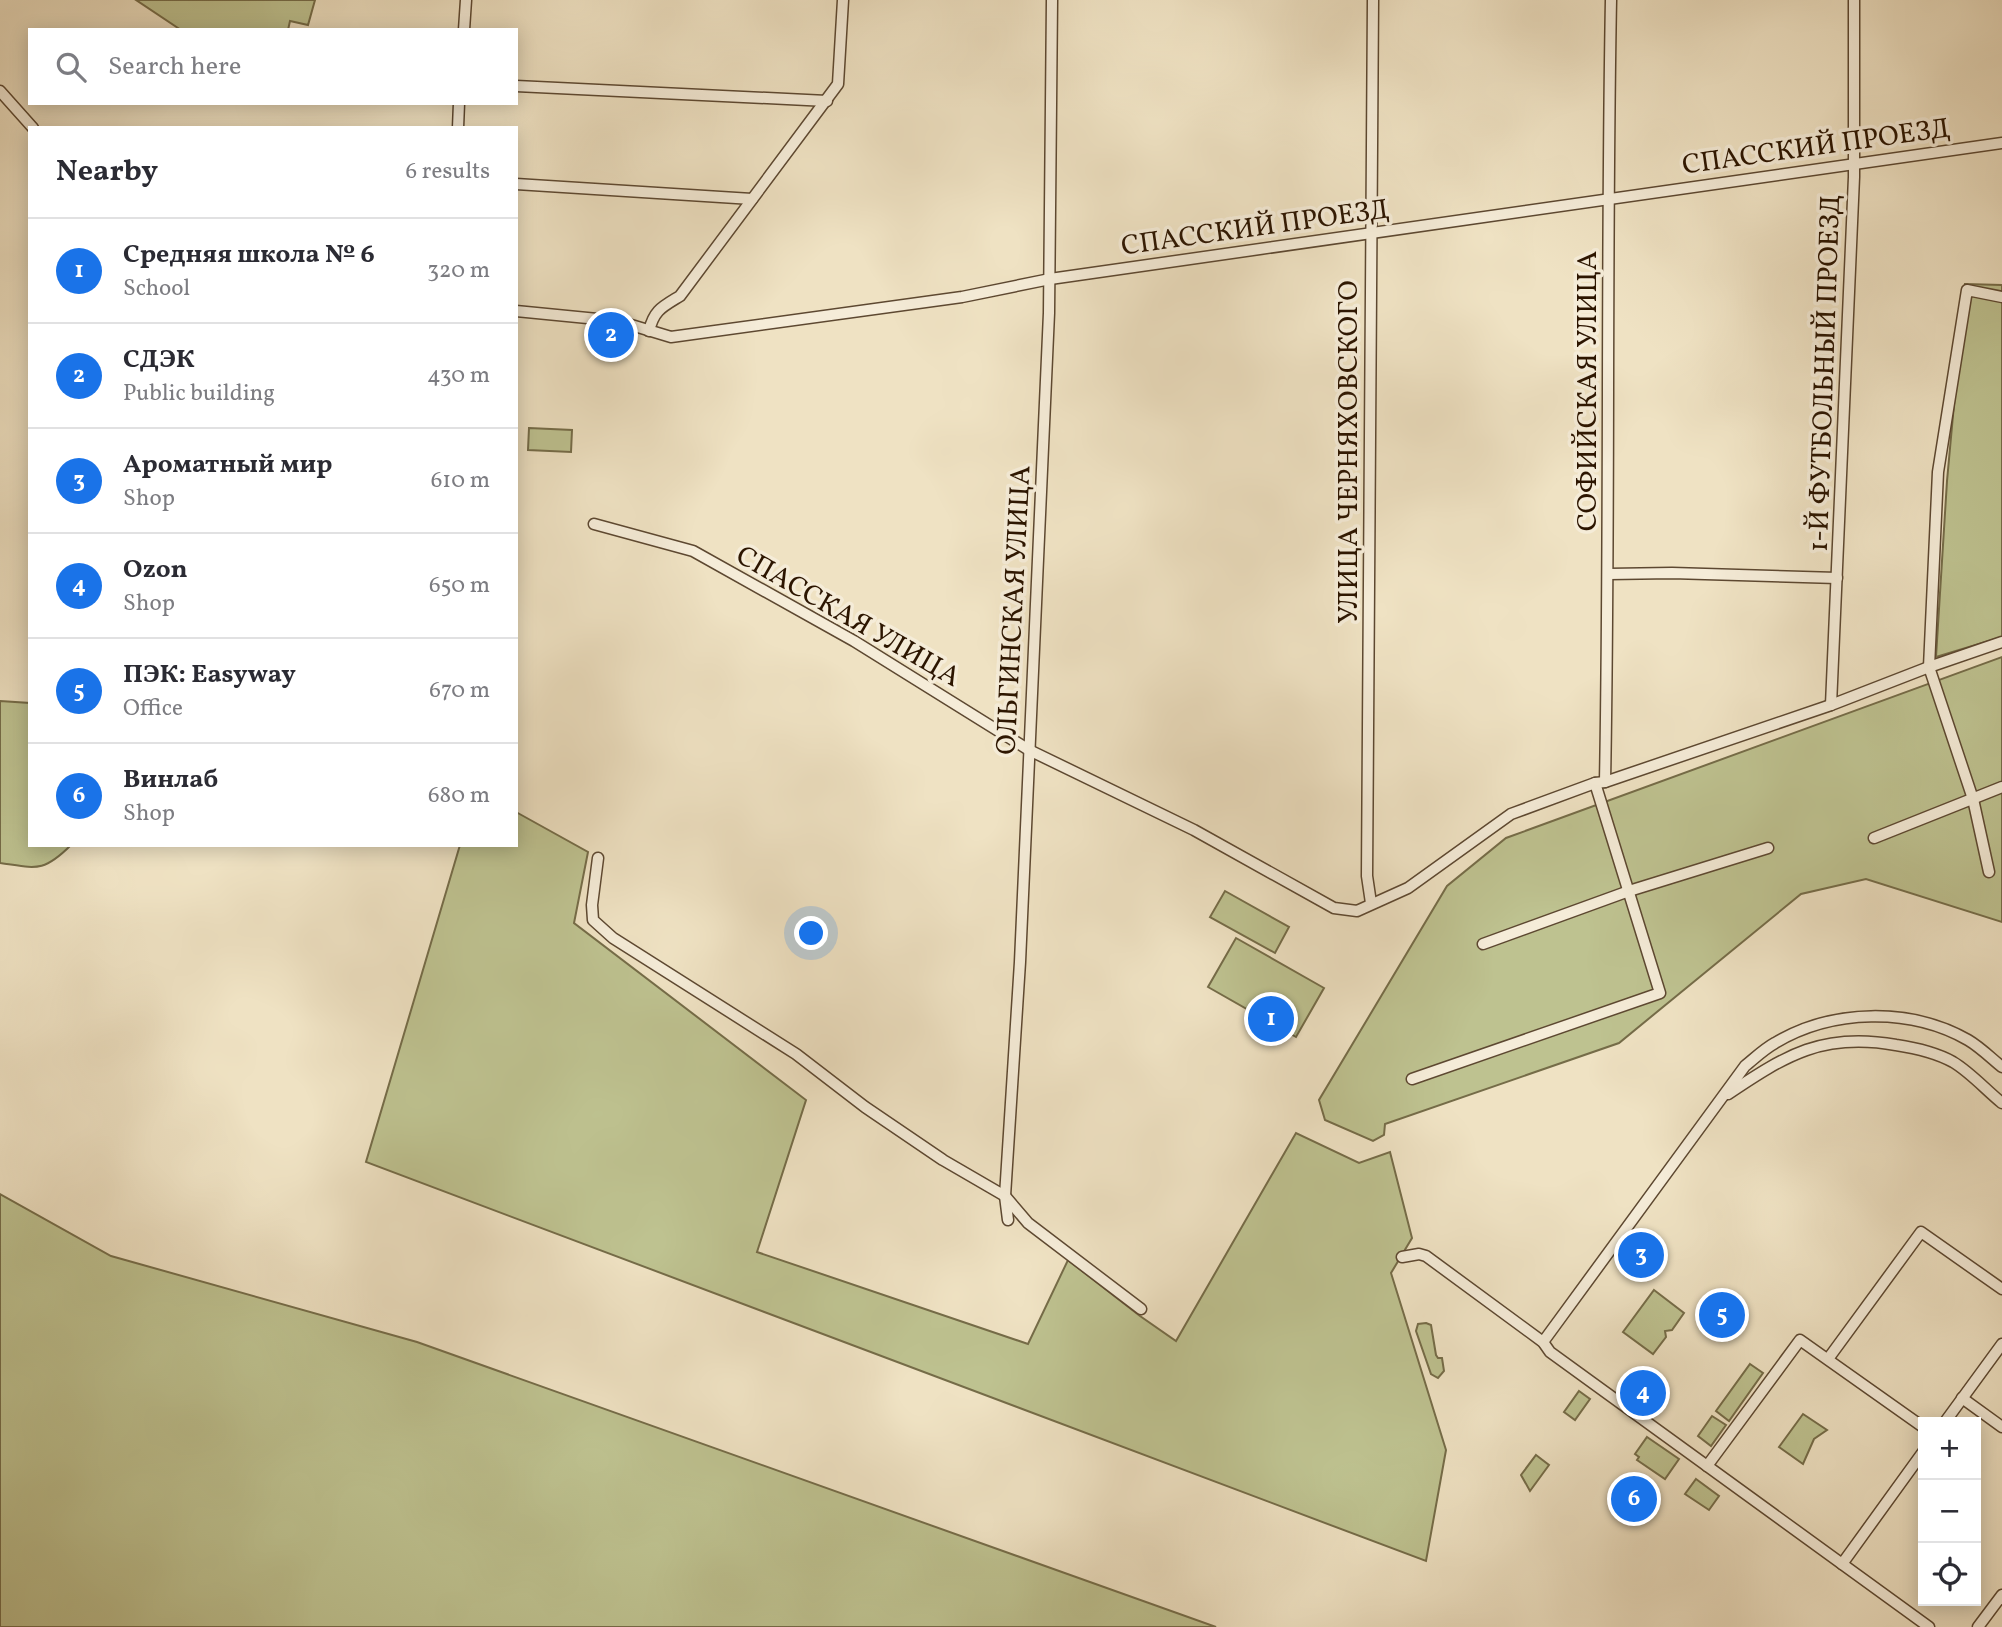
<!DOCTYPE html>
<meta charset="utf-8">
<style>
body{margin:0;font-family:Vollkorn,serif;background:#f2f2f3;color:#2b2b33}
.controls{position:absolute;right:21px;bottom:21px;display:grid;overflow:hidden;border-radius:0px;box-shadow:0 4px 18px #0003}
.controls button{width:63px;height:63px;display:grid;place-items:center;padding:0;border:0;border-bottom:2px solid #e1e1e2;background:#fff;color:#2b2b33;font:35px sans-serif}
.you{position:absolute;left:812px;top:934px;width:24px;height:24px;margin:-18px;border:5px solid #fff;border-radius:50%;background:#1a73e8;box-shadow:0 0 0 10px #1a73e833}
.badge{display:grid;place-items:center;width:46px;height:46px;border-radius:50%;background:#1a73e8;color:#fff;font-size:23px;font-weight:700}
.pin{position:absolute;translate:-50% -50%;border:4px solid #fff;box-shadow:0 2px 7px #0006}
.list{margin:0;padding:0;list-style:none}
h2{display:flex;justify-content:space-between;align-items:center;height:91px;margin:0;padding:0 28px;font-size:30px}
h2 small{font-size:23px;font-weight:400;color:#7c7c81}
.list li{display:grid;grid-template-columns:46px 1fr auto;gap:21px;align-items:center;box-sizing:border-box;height:105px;padding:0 28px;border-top:2px solid #e1e1e2}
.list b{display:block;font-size:26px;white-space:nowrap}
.list p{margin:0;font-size:23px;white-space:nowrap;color:#7c7c81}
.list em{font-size:23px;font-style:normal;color:#7c7c81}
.icon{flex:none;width:38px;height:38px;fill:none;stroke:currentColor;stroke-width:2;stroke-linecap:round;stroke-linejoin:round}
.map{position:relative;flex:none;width:2002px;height:1627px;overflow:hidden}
.search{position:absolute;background:#fff;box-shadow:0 4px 18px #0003;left:28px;top:28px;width:490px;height:77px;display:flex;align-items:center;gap:18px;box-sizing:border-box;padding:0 24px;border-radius:0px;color:#7c7c81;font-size:26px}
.panel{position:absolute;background:#fff;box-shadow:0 4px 18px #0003;left:28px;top:126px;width:490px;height:721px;border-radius:0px}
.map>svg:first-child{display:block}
.green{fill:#bec290;stroke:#756c48;stroke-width:2}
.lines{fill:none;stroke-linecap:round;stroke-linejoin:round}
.minor-casing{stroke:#5d4831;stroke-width:13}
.minor{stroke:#f5ecd8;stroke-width:10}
.labels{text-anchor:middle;stroke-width:7;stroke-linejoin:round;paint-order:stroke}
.street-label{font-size:28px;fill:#2c1500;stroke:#f5ecd8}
</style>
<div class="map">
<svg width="2002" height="1627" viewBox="0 0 2002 1627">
<rect width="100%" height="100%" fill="#efe2c3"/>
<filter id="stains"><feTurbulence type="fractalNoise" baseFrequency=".00286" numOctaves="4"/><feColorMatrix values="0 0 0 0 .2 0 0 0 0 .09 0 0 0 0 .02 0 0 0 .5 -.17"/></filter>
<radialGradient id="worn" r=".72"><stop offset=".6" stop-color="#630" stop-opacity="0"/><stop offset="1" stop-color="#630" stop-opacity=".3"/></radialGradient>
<g class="green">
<path d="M136 0H315L308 25 290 21 288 30H181Z"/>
<path d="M1965 284 2002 285V637L1936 657 1947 481Z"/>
<path d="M529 428 572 430 571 452 528 450Z"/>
<path d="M2002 657V922L1866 879 1801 894 1619 1043 1385 1124 1384 1135 1373 1141 1325 1120 1319 1100 1447 886 1506 838Z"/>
<path d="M0 701 30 703V845H71C43 873 36 868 0 863Z"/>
<path d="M516 812 588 852 574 923 806 1100 757 1252 1028 1344 1068 1260 1140 1316 1176 1341 1296 1133 1359 1163 1390 1152 1412 1238 1391 1273 1446 1450 1426 1561 366 1162 460 845H516Z"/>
<path d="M1225 891 1289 927 1275 953 1210 917Z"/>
<path d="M1236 938 1324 988 1296 1037 1208 987Z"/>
<path d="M0 1194 111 1256 417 1342 1216 1627H0Z"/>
<path d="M1654 1290 1684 1313 1672 1330 1665 1331 1666 1337 1653 1354 1623 1332Z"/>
<path d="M1426 1323 1431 1325 1436 1355 1438 1358H1442L1444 1371 1438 1378 1431 1374 1416 1331 1418 1324Z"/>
<path d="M1750 1364 1763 1373 1729 1421 1716 1411Z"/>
<path d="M1579 1391 1590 1399 1575 1420 1564 1412Z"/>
<path d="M1803 1414 1827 1430 1814 1439 1803 1464 1779 1447Z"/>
<path d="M1712 1416 1726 1425 1711 1446 1698 1436Z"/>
<path d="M1647 1437 1679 1459 1665 1479 1637 1460 1639 1457 1635 1454Z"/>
<path d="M1536 1455 1549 1465 1530 1491 1521 1475Z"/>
<path d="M1696 1479 1719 1496 1709 1510 1685 1494Z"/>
</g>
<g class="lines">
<defs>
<g id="minor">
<path d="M464 30 466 0"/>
<path d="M516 86 827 101"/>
<path d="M0 91 33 128"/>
<path d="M458 128 459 103"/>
<path d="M516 184 752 199"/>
<path d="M516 311 618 321 671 337 962 297 1050 279 2002 143"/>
<path d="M649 331C654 310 662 307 680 296L838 84 843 0"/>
<path d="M594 524 693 551 854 641 1029 750 1194 830 1334 908 1357 911 1408 888 1511 814 1595 783 1605 782 1831 705 1929 667 2002 642"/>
<path d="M1609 574 1672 573 1837 578"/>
<path d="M1831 705 1854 177V0"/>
<path d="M1605 782C1610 521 1606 261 1611 0"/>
<path d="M1874 838 2002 787"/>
<path d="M598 858 592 905 593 920 613 938 796 1054 865 1107 943 1160 1005 1196 1028 1223 1141 1309"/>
<path d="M1989 872 1973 799 1929 667 1938 472 1967 290 2002 297"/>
<path d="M1371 903 1367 876 1373 0"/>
<path d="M1483 944 1629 891 1768 848"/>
<path d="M1412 1079 1660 993 1595 783"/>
<path d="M1728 1094C1786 1055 1823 1032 1896 1045 1916 1048 1935 1052 1953 1062 1970 1072 1986 1090 2002 1103"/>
<path d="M1008 1220 1005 1196 1020 962 1049 313 1052 0"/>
<path d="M1402 1257 1419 1254 1426 1256 1543 1342 1550 1352 1929 1627"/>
<path d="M1543 1342 1745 1066C1755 1058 1764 1049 1775 1043 1832 1009 1910 1007 1968 1040 1980 1047 1991 1058 2002 1067"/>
<path d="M1828 1359 1921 1232 2002 1289"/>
<path d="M1962 1398 2002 1427"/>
<path d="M1945 1422 2002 1344"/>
<path d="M1707 1466 1800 1340 1923 1427"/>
<path d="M1842 1564 1923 1452"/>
<path d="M1978 1627 2002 1595"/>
</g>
</defs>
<use href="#minor" class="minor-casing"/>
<use href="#minor" class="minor"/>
</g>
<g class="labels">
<g class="street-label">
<text transform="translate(1816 145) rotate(-8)" y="10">СПАССКИЙ ПРОЕЗД</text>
<text transform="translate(1255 226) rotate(-8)" y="10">СПАССКИЙ ПРОЕЗД</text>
<text transform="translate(1823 373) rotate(-88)" y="10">1-Й ФУТБОЛЬНЫЙ ПРОЕЗД</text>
<text transform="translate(1586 391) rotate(-90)" y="10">СОФИЙСКАЯ УЛИЦА</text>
<text transform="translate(1347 452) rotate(-90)" y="10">УЛИЦА ЧЕРНЯХОВСКОГО</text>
<text transform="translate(1012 610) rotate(-87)" y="10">ОЛЬГИНСКАЯ УЛИЦА</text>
<text transform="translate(849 615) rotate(30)" y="10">СПАССКАЯ УЛИЦА</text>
</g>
</g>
<rect width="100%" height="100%" filter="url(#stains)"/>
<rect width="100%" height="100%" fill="url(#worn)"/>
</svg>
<div class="controls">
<button>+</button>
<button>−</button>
<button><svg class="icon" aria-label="locate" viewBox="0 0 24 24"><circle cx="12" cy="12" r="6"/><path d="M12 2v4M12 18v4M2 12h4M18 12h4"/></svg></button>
</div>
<div class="you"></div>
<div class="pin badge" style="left:1271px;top:1019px">1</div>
<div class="pin badge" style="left:611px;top:335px">2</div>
<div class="pin badge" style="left:1641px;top:1255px">3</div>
<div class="pin badge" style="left:1643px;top:1393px">4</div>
<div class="pin badge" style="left:1722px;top:1315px">5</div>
<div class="pin badge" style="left:1634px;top:1499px">6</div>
<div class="search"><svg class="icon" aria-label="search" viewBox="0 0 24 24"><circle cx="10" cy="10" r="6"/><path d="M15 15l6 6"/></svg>Search here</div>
<section class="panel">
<h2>Nearby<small>6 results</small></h2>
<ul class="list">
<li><span class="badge">1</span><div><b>Средняя школа № 6</b><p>School</p></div><em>320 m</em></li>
<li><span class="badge">2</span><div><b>СДЭК</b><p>Public building</p></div><em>430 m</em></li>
<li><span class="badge">3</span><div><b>Ароматный мир</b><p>Shop</p></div><em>610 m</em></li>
<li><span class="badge">4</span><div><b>Ozon</b><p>Shop</p></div><em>650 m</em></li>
<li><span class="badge">5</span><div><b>ПЭК: Easyway</b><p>Office</p></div><em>670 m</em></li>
<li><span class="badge">6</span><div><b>Винлаб</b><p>Shop</p></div><em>680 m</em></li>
</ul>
</section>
</div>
